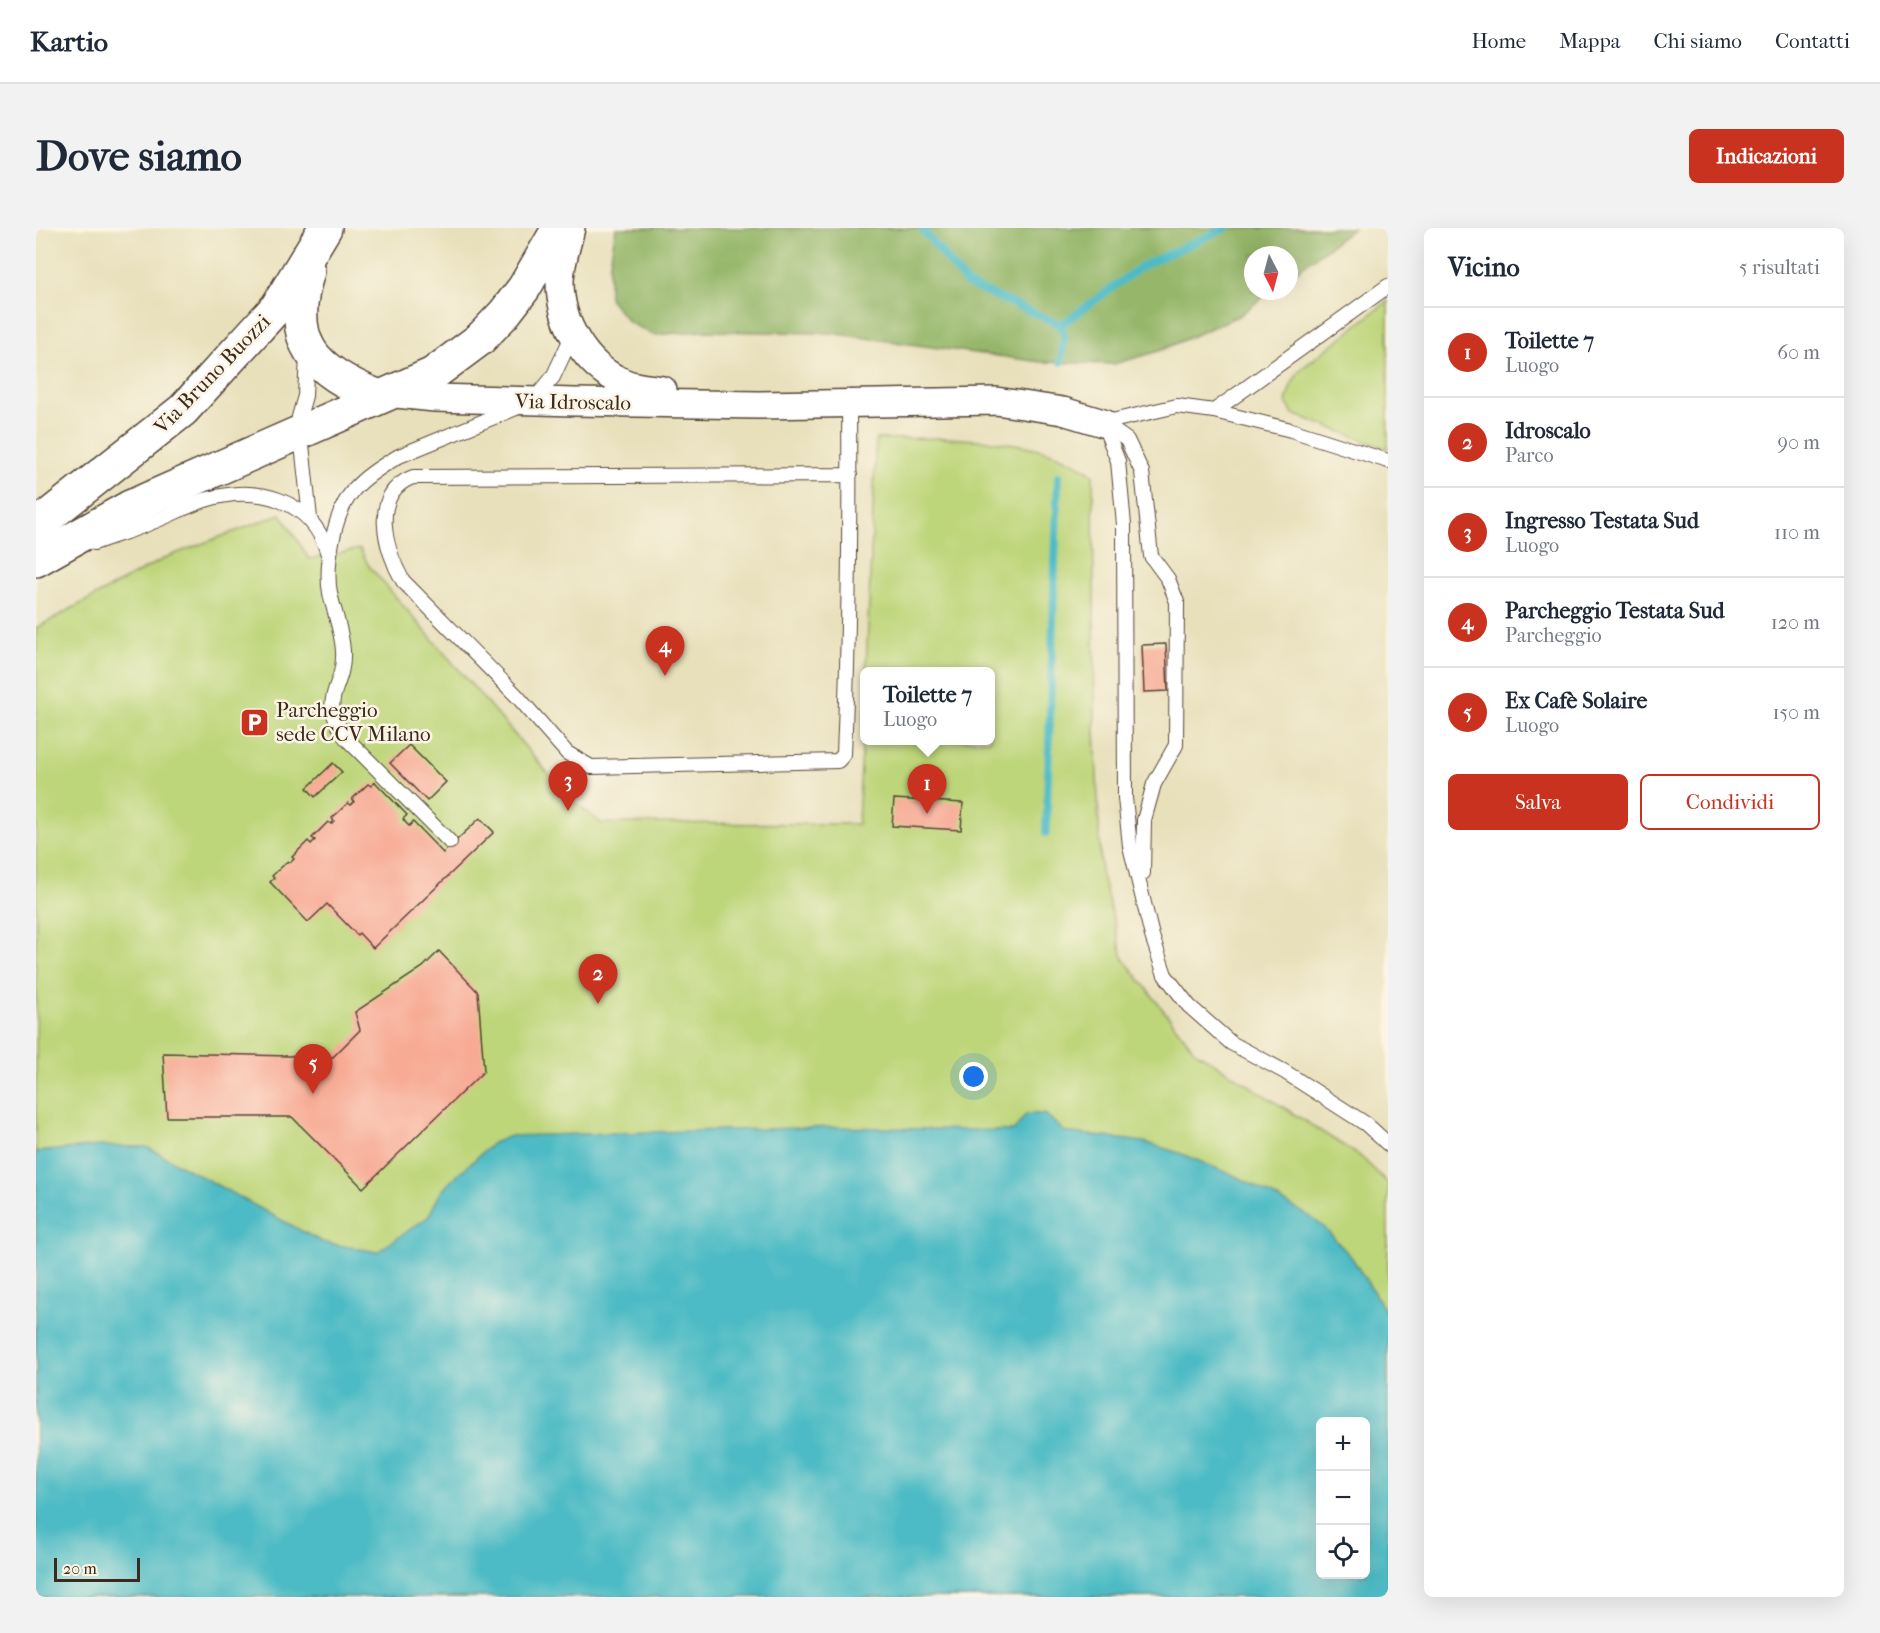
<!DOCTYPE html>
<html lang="it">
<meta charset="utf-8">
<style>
body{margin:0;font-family:"IM FELL French Canon",serif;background:#f2f2f3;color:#1f2937}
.controls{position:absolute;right:18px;bottom:18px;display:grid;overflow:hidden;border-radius:9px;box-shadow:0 6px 24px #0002}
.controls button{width:54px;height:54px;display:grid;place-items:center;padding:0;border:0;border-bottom:2px solid #e0e1e3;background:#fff;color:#1f2937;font:30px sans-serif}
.compass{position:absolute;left:1208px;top:18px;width:54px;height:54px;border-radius:50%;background:#fff;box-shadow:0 6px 24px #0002;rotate:174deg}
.scale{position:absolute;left:18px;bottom:15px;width:86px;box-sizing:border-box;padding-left:6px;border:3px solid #3b2a1e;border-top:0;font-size:16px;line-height:21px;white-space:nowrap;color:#3b2a1e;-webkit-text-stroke:4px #fcf5e5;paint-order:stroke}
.you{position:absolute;left:938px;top:849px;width:21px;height:21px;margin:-15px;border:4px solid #fff;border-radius:50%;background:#1a73e8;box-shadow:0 0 0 9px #1a73e833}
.badge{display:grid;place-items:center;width:39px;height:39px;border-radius:50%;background:#c8321e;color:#fff;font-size:20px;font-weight:700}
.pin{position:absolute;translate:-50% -50px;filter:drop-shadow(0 2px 3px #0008)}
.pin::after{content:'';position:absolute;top:32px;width:21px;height:18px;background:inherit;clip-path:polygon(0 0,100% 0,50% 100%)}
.popup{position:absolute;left:824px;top:439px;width:135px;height:78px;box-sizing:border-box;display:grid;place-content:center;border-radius:9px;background:#fff;filter:drop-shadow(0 2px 4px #0005);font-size:20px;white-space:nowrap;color:#747a83}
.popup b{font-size:22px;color:#1f2937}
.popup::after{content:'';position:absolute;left:50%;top:100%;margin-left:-12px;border:12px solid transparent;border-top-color:#fff}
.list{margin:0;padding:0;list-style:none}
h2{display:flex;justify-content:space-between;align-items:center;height:78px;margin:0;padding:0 24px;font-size:26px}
h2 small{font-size:20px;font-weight:400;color:#747a83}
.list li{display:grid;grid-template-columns:39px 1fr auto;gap:18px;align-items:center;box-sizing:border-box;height:90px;padding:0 24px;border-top:2px solid #e0e1e3}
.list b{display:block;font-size:22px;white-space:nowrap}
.list p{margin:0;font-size:20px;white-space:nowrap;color:#747a83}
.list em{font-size:20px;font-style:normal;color:#747a83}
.actions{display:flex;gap:12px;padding:18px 24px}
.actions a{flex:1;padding:14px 0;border:2px solid #c8321e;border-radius:9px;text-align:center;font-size:21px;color:#c8321e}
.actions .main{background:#c8321e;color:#fff}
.icon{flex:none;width:33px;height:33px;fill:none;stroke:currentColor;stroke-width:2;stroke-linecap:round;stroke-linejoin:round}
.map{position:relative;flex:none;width:1352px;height:1369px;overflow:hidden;border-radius:9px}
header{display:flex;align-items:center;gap:36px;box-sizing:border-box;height:84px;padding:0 30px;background:#fff;border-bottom:2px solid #e0e1e3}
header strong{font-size:28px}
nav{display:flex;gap:33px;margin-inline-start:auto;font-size:21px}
.intro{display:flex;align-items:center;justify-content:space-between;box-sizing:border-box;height:144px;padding:0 36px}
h1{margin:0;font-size:42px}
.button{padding:15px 27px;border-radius:9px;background:#c8321e;color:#fff;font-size:21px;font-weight:700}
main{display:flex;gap:36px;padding:0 36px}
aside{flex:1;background:#fff;border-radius:9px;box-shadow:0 6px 24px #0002}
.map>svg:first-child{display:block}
.green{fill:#bed67a;stroke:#7c804c;stroke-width:1.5;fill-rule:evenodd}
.forest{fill:#96b76a;stroke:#687044;stroke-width:1.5}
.water{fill:#4dbbc5;stroke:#447272;stroke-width:1.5;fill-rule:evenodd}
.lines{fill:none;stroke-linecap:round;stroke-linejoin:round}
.stream{stroke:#4dbbc5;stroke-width:8}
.building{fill:#f7ab95}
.lane-casing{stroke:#554536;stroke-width:16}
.street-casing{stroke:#554536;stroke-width:30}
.secondary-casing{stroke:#554536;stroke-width:36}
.lane{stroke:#fff;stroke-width:14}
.street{stroke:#fff;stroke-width:27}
.secondary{stroke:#fff;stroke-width:33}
.labels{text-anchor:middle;stroke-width:5;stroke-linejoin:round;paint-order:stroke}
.street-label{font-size:21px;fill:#3b2a1e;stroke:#fcf5e5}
.poi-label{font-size:21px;fill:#3b2a1e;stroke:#fcf5e5;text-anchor:start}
</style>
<header>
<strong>Kartio</strong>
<nav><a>Home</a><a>Mappa</a><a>Chi siamo</a><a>Contatti</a></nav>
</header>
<div class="intro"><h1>Dove siamo</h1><a class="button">Indicazioni</a></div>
<main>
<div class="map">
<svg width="1352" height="1369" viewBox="0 0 1352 1369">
<rect width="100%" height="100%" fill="#fcf5e5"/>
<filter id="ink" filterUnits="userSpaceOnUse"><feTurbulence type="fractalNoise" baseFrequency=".0167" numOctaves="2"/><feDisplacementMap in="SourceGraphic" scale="12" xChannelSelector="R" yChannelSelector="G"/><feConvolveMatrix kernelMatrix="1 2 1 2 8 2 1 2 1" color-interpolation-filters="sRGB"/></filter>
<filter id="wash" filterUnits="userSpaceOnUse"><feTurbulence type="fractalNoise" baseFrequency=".008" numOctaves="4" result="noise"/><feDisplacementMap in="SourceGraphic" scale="24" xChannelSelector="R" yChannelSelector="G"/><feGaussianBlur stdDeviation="1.35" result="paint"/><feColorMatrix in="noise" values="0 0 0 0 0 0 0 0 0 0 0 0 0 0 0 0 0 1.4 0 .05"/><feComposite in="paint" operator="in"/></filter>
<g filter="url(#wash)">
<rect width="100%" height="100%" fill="#e8e0bb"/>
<g class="green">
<path d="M1352 73V221L1257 186 1250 174 1255 157 1264 142Z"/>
<path d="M909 210C962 213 1012 214 1057 246L1059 501 1065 644 1087 730 1159 823 1324 928 1352 955V1369H0V400L131 329 245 286 273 331 324 321 333 338 523 558 535 571 565 595 822 596 828 481V512H954V444L830 443 840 211ZM1284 1194H1330V1346H1284Z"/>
</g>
<path class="forest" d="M580 0H1318L1253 49V27H1217V63H1235L1204 87 1123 123 1078 136 1005 134 794 105 665 103 618 107 592 94 573 70V40Z"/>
<path class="water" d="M990 886H1009L1029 904 1108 914 1146 926 1204 950 1273 988 1288 999 1316 1030 1352 1087V1369H0V924L63 918 111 919 286 1014 341 1024 392 989 405 964 415 953 457 915 474 908 802 899 978 903ZM1284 1194H1330V1346H1284Z"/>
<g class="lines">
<g class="stream">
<path d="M885 0 931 56 1025 97"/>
<path d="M1025 97 1106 38 1190 0"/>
<path d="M1025 134 1028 108 1025 97"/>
<path d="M1010 605 1022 248"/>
</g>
</g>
<g id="blocks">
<g class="building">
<path d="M1130 416 1132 463 1108 464 1106 417Z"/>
<path d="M373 517 410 554 391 573 354 535Z"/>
<path d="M297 535 306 544 279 569 271 560Z"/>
<path d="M339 554 371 587 367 591 370 595 373 598 377 594 407 625 444 590 458 604 337 720 323 705 321 707 291 676 272 694 234 654 238 650 236 648 252 633 254 635 258 631 256 629 272 613 275 616 279 612 276 610 292 594 295 596 298 593 296 590 312 575 315 577 318 574 316 571 332 556 335 558Z"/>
<path d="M858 571 927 575 925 602 856 598Z"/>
<path d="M403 723 442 764 448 843 327 960 256 889H131L127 825 297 829 324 802 319 784 387 739Z"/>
</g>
</g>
</g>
<g filter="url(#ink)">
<use href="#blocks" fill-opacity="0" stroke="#554536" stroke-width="1.5"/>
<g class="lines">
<defs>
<g id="lane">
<path d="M271 128 269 168 263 189 274 290"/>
<path d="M813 174C814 292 813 409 808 526L802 533 555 539 531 525 481 468 367 353C349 322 333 265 377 249L814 247"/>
<path d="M1178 183 1352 58"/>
<path d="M1067 195 1082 233 1088 297 1089 570 1094 618 1116 708 1129 747 1153 778 1195 815 1249 844 1330 896 1352 916"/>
<path d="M1067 195 1091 212 1106 244 1115 328 1132 351 1141 374 1140 517 1118 556 1108 592 1107 645"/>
<path d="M1067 195 1141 178 1178 183 1255 202 1352 233"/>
<path d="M58 315C76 308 96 303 114 295 133 288 150 278 169 272 221 256 276 271 292 326"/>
<path d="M414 614 310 510C280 466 309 464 307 423 306 403 298 384 294 365 291 349 293 330 296 314 305 266 322 252 363 228L497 173 517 149 537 106"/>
</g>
<g id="street">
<path d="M535 0C531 17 524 37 524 54 524 95 549 138 587 154 600 160 614 160 627 162"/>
<path d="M351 165 399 170 539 174 723 177 960 173 1027 183 1067 195"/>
</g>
<g id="secondary">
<path d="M272 43C250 115 277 142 341 168"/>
<path d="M0 298 147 182 241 79 289 0"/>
<path d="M0 332 94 279 397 146 444 111 468 86 488 60 523 0"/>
</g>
</defs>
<use href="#lane" class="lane-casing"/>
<use href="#street" class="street-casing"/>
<use href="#secondary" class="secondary-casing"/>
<use href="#lane" class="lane"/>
<use href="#street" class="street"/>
<use href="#secondary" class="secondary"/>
</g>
</g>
<defs>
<symbol id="parking-square" viewBox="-11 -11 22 22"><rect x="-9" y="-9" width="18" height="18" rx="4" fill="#c8321e" stroke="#fcf5e5"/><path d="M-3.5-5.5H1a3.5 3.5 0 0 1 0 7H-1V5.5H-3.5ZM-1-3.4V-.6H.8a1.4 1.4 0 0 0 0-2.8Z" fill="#fff"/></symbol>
</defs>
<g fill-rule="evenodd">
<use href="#parking-square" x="202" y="478" width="33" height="33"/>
</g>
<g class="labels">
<g class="street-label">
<text transform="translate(176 146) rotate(-46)" y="7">Via Bruno Buozzi</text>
<text transform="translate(537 174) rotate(1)" y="7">Via Idroscalo</text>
</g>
<g class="poi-label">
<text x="240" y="489">Parcheggio<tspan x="240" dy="24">sede CCV Milano</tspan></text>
</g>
</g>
</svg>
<div class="controls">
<button>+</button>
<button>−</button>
<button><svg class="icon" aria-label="locate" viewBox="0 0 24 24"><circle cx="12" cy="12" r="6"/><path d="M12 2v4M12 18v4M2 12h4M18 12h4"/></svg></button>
</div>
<svg class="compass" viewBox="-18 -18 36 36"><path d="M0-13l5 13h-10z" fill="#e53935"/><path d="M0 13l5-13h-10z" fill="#747a83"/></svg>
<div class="scale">20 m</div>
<div class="you"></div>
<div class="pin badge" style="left:891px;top:586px">1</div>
<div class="popup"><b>Toilette 7</b>Luogo</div>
<div class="pin badge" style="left:562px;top:776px">2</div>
<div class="pin badge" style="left:532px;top:583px">3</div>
<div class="pin badge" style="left:629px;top:448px">4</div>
<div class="pin badge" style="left:277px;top:866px">5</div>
</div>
<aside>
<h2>Vicino<small>5 risultati</small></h2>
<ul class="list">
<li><span class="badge">1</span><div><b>Toilette 7</b><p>Luogo</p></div><em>60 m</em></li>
<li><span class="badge">2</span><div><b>Idroscalo</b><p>Parco</p></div><em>90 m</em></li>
<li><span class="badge">3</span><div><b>Ingresso Testata Sud</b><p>Luogo</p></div><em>110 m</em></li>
<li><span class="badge">4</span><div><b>Parcheggio Testata Sud</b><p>Parcheggio</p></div><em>120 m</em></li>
<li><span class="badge">5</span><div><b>Ex Cafè Solaire</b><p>Luogo</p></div><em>150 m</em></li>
</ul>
<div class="actions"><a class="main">Salva</a><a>Condividi</a></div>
</aside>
</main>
